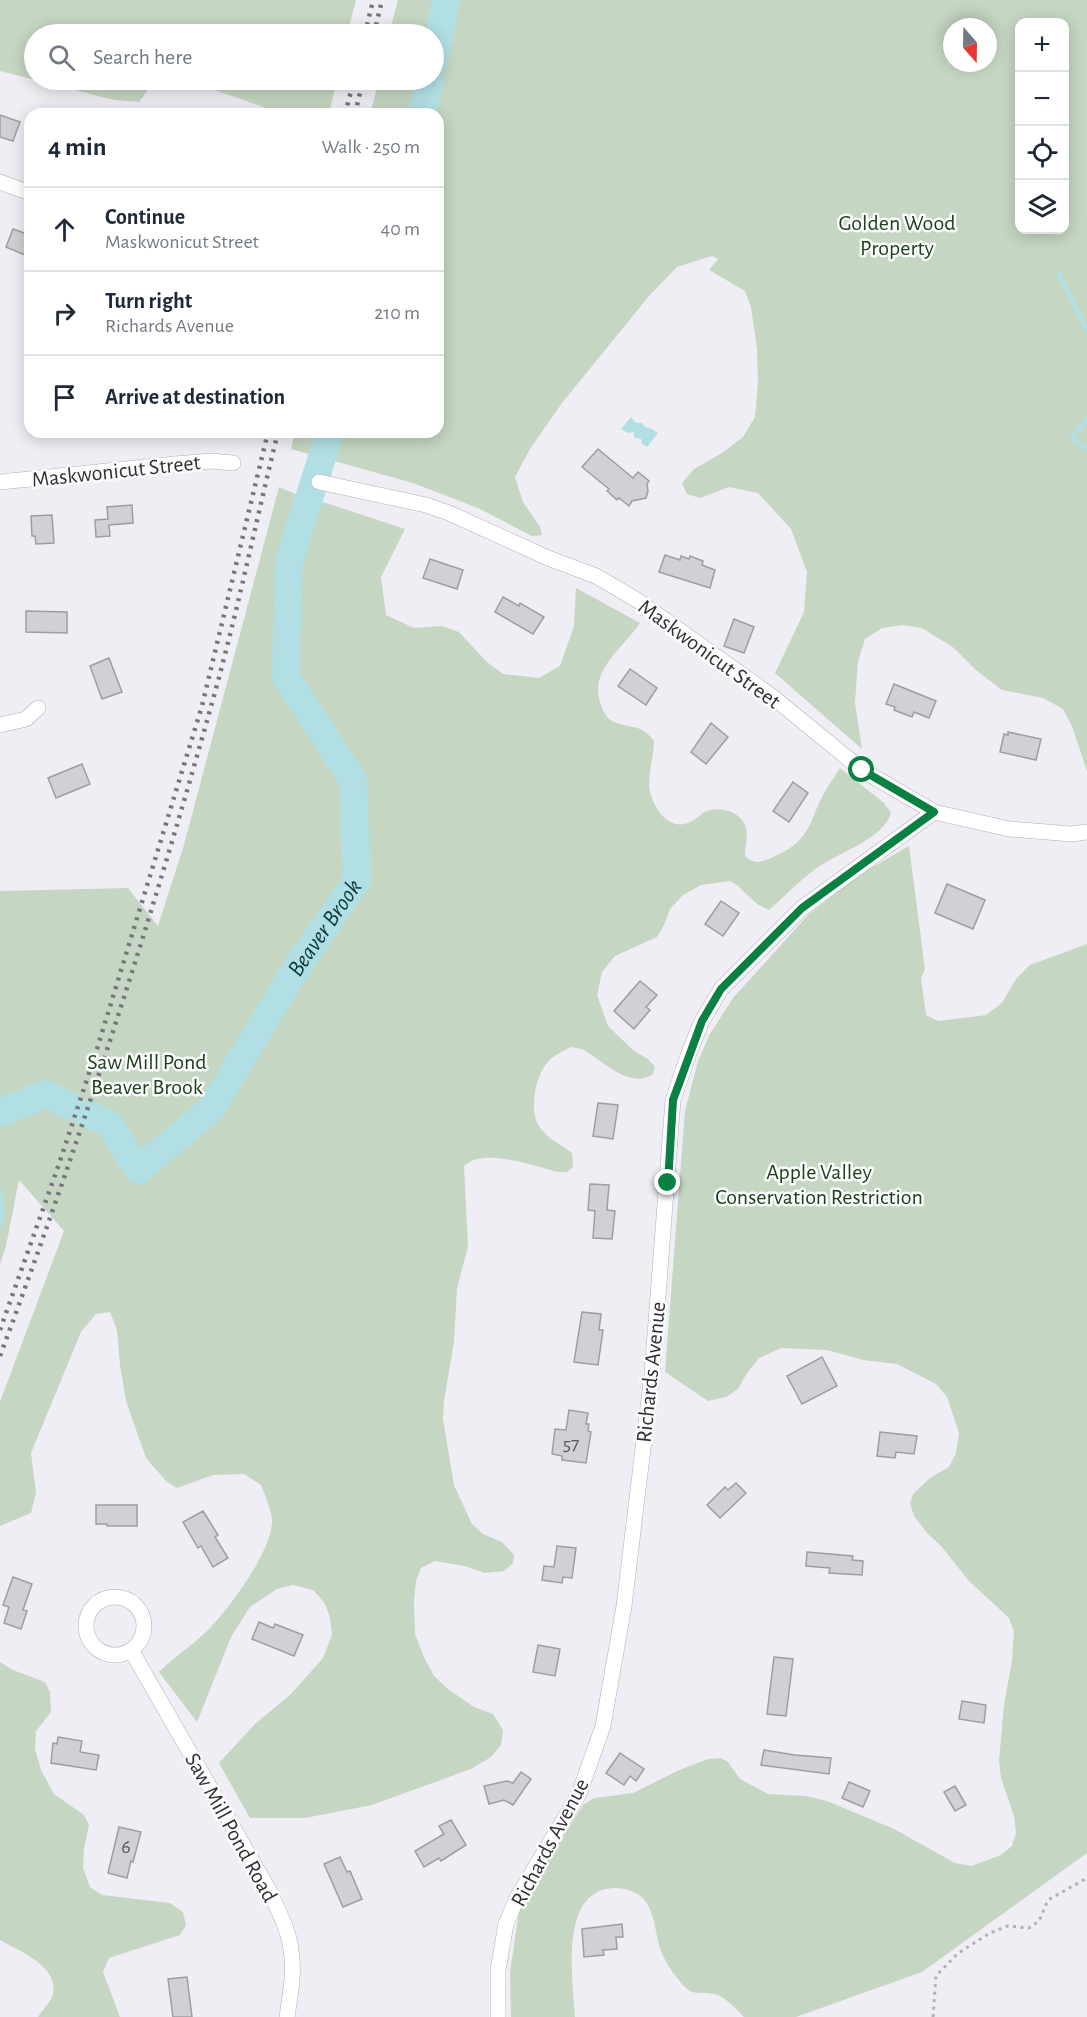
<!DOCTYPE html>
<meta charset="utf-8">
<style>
body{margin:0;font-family:"Alegreya Sans",sans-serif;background:#f6f6f7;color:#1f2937}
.controls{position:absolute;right:18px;top:18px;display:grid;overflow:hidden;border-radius:12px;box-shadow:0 3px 15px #0003}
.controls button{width:54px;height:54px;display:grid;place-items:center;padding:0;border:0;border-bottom:2px solid #e0e1e3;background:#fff;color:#1f2937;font:30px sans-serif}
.compass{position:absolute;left:943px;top:18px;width:54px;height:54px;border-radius:50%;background:#fff;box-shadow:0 3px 15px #0003;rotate:160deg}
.stop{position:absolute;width:18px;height:18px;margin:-14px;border:4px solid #0b8043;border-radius:50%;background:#fff}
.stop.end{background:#0b8043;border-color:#fff;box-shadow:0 2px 6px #0008}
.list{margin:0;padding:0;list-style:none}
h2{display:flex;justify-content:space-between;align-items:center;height:78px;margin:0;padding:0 24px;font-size:26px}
h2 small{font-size:20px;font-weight:400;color:#747a83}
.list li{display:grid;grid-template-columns:39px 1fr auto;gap:18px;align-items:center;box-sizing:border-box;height:84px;padding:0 24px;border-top:2px solid #e0e1e3}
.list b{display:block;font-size:22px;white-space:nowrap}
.list p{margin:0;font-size:20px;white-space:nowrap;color:#747a83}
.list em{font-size:20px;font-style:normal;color:#747a83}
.icon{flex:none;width:33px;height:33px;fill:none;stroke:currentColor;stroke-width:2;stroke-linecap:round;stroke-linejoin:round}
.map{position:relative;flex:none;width:1087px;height:2017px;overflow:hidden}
.search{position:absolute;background:#fff;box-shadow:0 3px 15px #0003;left:24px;top:24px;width:420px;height:66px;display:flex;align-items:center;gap:15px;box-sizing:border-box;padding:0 21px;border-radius:33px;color:#747a83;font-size:22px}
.panel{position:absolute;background:#fff;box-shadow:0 3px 15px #0003;left:24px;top:108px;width:420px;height:330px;border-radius:18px}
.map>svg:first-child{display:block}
.green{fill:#c5d6c2;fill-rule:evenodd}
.water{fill:#b2dfe3}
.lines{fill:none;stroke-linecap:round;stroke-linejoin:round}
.stream{stroke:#b2dfe3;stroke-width:4.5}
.river{stroke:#b2dfe3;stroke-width:28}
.building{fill:#d2cfd5;stroke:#a09da2;stroke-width:1.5}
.minor-casing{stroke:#b0afb5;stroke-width:16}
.path{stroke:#b1b1b6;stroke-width:3;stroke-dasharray:3 4.5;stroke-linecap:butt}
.minor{stroke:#fff;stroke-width:15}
.rail{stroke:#76757a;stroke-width:4.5;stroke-dasharray:3 6;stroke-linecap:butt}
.route{stroke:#0b8043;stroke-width:8}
.labels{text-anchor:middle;stroke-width:5;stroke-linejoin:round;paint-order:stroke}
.number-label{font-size:20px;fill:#58585c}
.park-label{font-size:22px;fill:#1f4119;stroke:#fcfcff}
.street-label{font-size:22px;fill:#303033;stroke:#fcfcff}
.water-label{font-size:24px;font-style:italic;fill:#0d383c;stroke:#fcfcff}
</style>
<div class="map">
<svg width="1087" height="2017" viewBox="0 0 1087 2017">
<rect width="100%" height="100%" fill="#efeef5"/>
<g class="green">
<path d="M0 0H356L347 34H34V80H155L139 102 114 100 0 71Z"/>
<path d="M398 0H1087V771L1072 726 1063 709 1043 698 1002 690 976 670 954 648 922 628 903 625 882 628 865 639 858 661 855 703 862 749 775 673 804 612 807 572 791 529 758 493 729 487 700 498 687 494 682 483 694 469 722 453 743 437 755 417 758 383 757 349 751 307 745 291 709 270 718 259 712 256 677 267 649 296 562 403 530 449 515 477 523 502 540 527 542 535 532 536 478 508 413 483 291 449 295 432H438V114H370L379 80H434V34H389ZM1020 22H1064V230H1020ZM952 27H988V63H952Z"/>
<path d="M187 80H337L329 114H283Z"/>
<path d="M279 487 315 502 317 500 405 529 381 577 386 615 414 628 442 626 459 632 487 662 503 674 539 678 560 666 574 626 576 588 640 623C625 646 592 668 599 698 601 706 604 714 609 719 617 726 635 725 644 731 648 733 651 738 654 741 654 757 647 776 650 792 655 811 671 833 692 821 698 818 701 813 707 811 721 806 742 812 746 828 748 836 745 848 745 856 754 864 760 863 771 858 814 840 807 822 827 788 831 781 836 775 840 768L884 803 891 813C883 840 836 853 814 870 798 882 784 897 769 910L757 904 738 886 730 881 701 885 683 895 670 909 664 925 657 937 615 956 602 972 597 995 608 1026 634 1051 648 1059 655 1067 653 1074C630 1090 603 1061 584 1050 580 1048 575 1048 571 1047 563 1051 552 1056 547 1063 535 1076 529 1112 539 1126 547 1139 561 1144 572 1153L573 1167 567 1172H558C535 1166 483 1147 464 1166L468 1246 457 1289 454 1342 444 1401 443 1419 454 1485 472 1524 483 1534 502 1542 514 1555 513 1563 504 1571 485 1573 465 1566 435 1561 421 1568 416 1581 414 1601 415 1634 424 1657 434 1676 448 1689 474 1707 493 1714 503 1730 501 1745 491 1757 471 1769 372 1805 305 1818H250L219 1763 255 1724 291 1694 323 1658 332 1635 330 1617 324 1602 313 1590 293 1585 277 1589 250 1607 231 1637 197 1722 159 1672C174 1657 193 1645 208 1630 229 1609 273 1550 272 1520 271 1509 265 1495 261 1485L244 1474 213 1475 177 1488 167 1482 146 1458 126 1401 120 1365 117 1330 110 1312 96 1314 81 1332 31 1453 36 1493 31 1513 0 1526V1402L64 1231 19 1180 6 1246 0 1264V891L128 888 158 926 184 845Z"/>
<path d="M909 846 925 969 921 978 926 1015 938 1021 986 1015 1002 1003 1016 979 1030 965 1087 944V1853L922 1972 796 2017H744C737 2010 729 2001 720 1996 709 1990 695 1997 686 1988 674 1976 661 1957 658 1941 655 1928 654 1914 646 1902 639 1892 626 1888 614 1888 558 1890 573 1980 575 2017H511L510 1972 519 1912 530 1890 583 1805 594 1798 633 1793 677 1771 708 1759 721 1758 728 1762 740 1779 768 1794 806 1796 827 1801 894 1829 955 1863 971 1866 1001 1855 1012 1846 1016 1833 1014 1816 1001 1778 999 1761 1004 1705 1012 1661 1014 1631 1009 1618 969 1581 941 1546 927 1533 914 1516 910 1503 913 1494 930 1478 949 1467 956 1453 959 1433 947 1397 936 1384 897 1364 863 1360 827 1350 781 1348 759 1358 747 1373 738 1389 726 1397 708 1401 665 1372 685 1111 698 1061 710 1034 733 998 808 915 859 875Z"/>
<path d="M0 1662 13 1670 45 1682 50 1692 51 1712 36 1731 35 1749 41 1770 54 1794 84 1815 89 1825 84 1849 83 1868 90 1887 102 1895 170 1903 183 1912 186 1925 180 1935 109 1958 103 1972 120 2017H38C42 2010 52 2001 53 1994 59 1966 19 1951 0 1940Z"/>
</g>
<g class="water">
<path d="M631 417 636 423H642L645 427 652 429 658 433 647 447 642 444 641 439 634 437V432L628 433 621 429Z"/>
<path d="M0 1184C5 1202 6 1213 0 1231Z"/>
</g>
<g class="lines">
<g class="stream">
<path d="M1059 273 1087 330"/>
<path d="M1087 419 1072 438 1087 449"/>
</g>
<g class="river">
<path d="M434 62 446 0"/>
<path d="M422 114 430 80"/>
<path d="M0 1113 45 1094 68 1105"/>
<path id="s1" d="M87 1114 110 1124 138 1170 211 1109 297 967 357 880 353 780 286 677 289 562 330 432"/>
</g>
</g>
<g class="building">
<path d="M0 115 20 122 13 141 0 137Z"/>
<path d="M13 229 30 235V257L6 247Z"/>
<path d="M598 449 633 478 638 472 649 481 647 484 648 491 646 498 632 501 629 506 619 498 617 500 607 491 609 489 582 467Z"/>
<path d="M132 505 133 523 109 525 110 536 96 537 95 520 108 519 107 507Z"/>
<path d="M52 515 54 543 36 544 35 536H32L31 516Z"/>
<path d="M665 555 680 560 681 556 689 559 690 556 703 561 702 565 715 570 710 588 659 572Z"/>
<path d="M430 559 463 570 457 589 423 578Z"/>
<path d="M503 597 519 606 520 603 544 617 533 634 495 612Z"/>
<path d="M26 611 67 612V633L26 632Z"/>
<path d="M734 619 754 627 744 653 724 646Z"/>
<path d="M109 658 122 692 102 699 90 666Z"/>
<path d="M630 669 657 688 646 705 618 686Z"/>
<path d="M894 684 936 701 929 718 914 712 912 717 894 710 895 707 886 704Z"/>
<path d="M711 723 728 737 706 764 691 752Z"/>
<path d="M1008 732 1041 739 1036 760 1000 752 1004 734 1008 735Z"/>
<path d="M82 764 90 784 56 798 48 778Z"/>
<path d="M793 782 808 793 789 822 773 811Z"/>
<path d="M947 884 985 900 973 929 935 913Z"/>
<path d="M721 901 739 913 723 936 705 924Z"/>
<path d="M640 981 657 995 646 1007 650 1010 634 1029 614 1011Z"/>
<path d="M598 1103 618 1105 613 1139 593 1136Z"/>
<path d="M590 1184 609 1185 607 1210 615 1211 612 1239 593 1238 595 1211 588 1210Z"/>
<path d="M582 1312 601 1314 599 1330H603L598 1365 574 1362Z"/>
<path d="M822 1357 837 1386 802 1404 787 1376Z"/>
<path d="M569 1410 588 1413 586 1424H589L588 1431 591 1432 586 1463 562 1460V1456L552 1454 555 1429 566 1430Z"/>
<path d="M880 1432 917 1436 914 1454 896 1452 895 1458 877 1456Z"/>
<path d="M736 1483 746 1493 720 1518 707 1505 725 1487 728 1490Z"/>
<path d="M96 1505H137V1526H107V1524H96Z"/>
<path d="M203 1511 218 1535 215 1537 228 1558 213 1567 201 1546 198 1548 183 1522Z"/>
<path d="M557 1546 576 1548 572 1578 563 1577 562 1583 542 1580 544 1566 554 1567Z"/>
<path d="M807 1552 853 1556 852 1560 863 1561 862 1575 829 1573 830 1568 806 1566Z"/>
<path d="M13 1577 32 1584 23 1610 27 1611 21 1629 4 1623 9 1607 3 1605Z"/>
<path d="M259 1622 273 1628 275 1624 303 1635 294 1656 252 1639Z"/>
<path d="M538 1645 560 1649 555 1676 533 1672Z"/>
<path d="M774 1657 793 1659 786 1716 767 1714Z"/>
<path d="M962 1701 986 1705 984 1723 959 1719Z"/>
<path d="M58 1737 82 1741 80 1752 99 1755 96 1770 51 1763 53 1743 57 1744Z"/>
<path d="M764 1750 795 1755 831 1758 829 1774 761 1765Z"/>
<path d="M620 1753 644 1769 636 1781 630 1776 624 1785 606 1773Z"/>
<path d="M521 1772 531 1779 513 1805 504 1800 489 1804 484 1786 507 1781 513 1783Z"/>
<path d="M849 1782 870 1791 863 1807 842 1798Z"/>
<path d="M955 1786 966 1805 955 1811 944 1792Z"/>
<path d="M451 1820 466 1845 441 1861 439 1858 424 1867 415 1851 444 1834 439 1826Z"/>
<path d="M119 1827 141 1832 133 1862 131 1861 127 1878 108 1873Z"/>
<path d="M340 1857 347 1872 350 1871 362 1899 343 1907 324 1864Z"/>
<path d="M622 1924 623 1937H616L617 1949 603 1950 604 1955 584 1957 582 1929Z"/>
<path d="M187 1977 192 2017H173L168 1979Z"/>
</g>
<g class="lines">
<defs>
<g id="minor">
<path d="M0 182 30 193"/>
<path d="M0 482 175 464 211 461 233 463"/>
<path d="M319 482 426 505 449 513 548 558 596 576 637 600 773 697 862 770 934 812 1009 829 1072 834 1087 832"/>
<path d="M0 725 26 719 38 708"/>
<circle cx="115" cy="1626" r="29"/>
<path d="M131 1650 270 1892C278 1911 289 1930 291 1950 295 1972 290 1995 287 2017"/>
<path d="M498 2017V1970L506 1924 517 1898 579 1794 603 1726 624 1606 652 1374 673 1100 689 1053 702 1021 721 989 802 908 934 812"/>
</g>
</defs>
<use href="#minor" class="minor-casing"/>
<path class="path" d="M933 2017 936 1976 957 1954 990 1933 1008 1926 1029 1928 1039 1921 1048 1900 1087 1878"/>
<use href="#minor" class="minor"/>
<g class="rail">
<path d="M365 34 373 0"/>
<path d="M374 34 382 0"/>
<path d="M345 114 354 80"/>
<path d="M355 114 363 80"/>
<path d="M0 1330 59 1164 97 1049 202 706 268 432"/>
<path d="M0 1356C79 1144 149 928 210 710 236 619 255 525 278 432"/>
</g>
</g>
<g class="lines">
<path class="route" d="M668 1183 673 1100 702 1021 721 989 802 908 934 812 862 770"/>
</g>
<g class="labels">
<g class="number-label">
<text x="571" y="1450">57</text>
<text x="126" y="1853">6</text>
</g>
<g class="park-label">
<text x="897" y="230">Golden Wood<tspan x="897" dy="25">Property</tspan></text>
<text x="147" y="1069">Saw Mill Pond<tspan x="147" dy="25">Beaver Brook</tspan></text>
<text x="819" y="1179">Apple Valley<tspan x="819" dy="25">Conservation Restriction</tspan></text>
</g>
<g class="street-label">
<text transform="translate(116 470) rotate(-6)" y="8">Maskwonicut Street</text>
<text transform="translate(710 653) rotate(36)" y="8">Maskwonicut Street</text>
<text transform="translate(650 1372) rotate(-84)" y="8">Richards Avenue</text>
<text transform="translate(232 1827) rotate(61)" y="8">Saw Mill Pond Road</text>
<text transform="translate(549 1842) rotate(-62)" y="8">Richards Avenue</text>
</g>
<g class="water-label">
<text dy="8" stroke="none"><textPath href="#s1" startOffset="388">Beaver Brook</textPath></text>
</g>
</g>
</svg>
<div class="controls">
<button>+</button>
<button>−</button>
<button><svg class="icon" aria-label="locate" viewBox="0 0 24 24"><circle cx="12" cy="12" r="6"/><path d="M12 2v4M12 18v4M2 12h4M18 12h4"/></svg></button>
<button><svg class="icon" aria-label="layers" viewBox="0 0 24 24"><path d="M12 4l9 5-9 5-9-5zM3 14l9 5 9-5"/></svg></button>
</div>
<svg class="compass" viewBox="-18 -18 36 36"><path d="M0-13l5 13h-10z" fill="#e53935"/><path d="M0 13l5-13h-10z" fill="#747a83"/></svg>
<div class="stop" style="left:862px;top:770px"></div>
<div class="stop end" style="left:668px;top:1183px"></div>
<div class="search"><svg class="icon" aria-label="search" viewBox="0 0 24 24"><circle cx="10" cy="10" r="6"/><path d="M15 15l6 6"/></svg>Search here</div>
<section class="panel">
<h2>4 min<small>Walk · 250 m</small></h2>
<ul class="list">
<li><svg class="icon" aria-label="ahead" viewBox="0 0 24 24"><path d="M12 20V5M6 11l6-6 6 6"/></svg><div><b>Continue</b><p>Maskwonicut Street</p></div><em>40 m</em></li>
<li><svg class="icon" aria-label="right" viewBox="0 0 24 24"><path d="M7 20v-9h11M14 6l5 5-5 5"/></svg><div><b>Turn right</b><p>Richards Avenue</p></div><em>210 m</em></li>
<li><svg class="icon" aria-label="arrive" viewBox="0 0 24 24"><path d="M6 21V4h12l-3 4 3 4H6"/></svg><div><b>Arrive at destination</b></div></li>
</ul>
</section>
</div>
